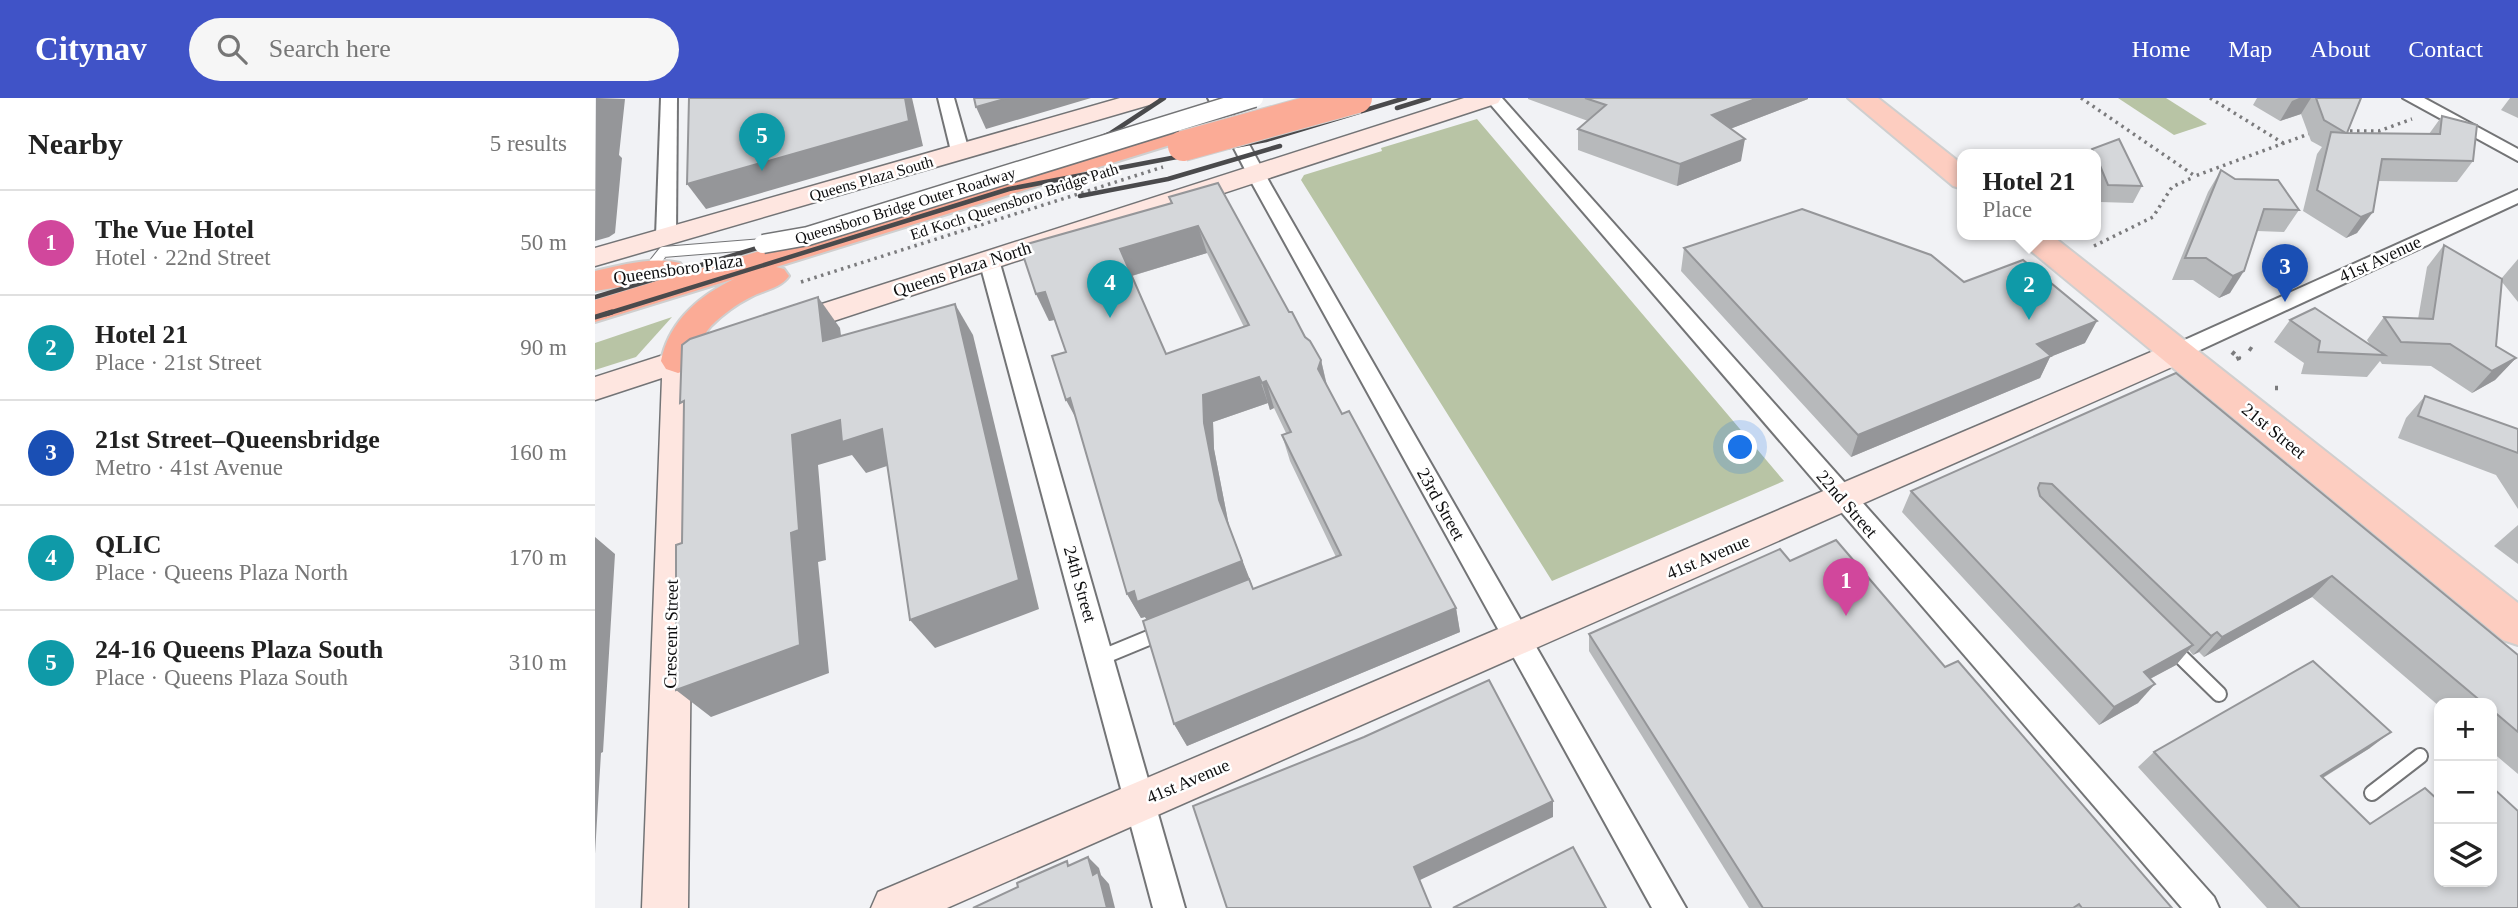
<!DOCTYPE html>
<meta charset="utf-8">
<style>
body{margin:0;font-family:"Times New Roman",serif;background:#f6f6f6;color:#222}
.controls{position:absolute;right:21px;bottom:21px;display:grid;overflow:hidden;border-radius:14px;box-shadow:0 4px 10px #0003}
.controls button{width:63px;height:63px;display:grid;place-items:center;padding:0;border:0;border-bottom:2px solid #e0e0e0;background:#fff;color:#222;font:35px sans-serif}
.you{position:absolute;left:1146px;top:350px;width:24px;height:24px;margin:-18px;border:5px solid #fff;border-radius:50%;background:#1a73e8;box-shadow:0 0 0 10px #1a73e833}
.badge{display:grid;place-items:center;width:46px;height:46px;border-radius:50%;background:#4053c7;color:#fff;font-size:23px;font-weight:700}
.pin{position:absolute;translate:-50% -58px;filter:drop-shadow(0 2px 4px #0008)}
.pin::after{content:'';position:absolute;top:37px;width:24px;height:21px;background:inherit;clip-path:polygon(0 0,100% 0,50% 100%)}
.popup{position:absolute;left:1362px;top:51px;width:144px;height:91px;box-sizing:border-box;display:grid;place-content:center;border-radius:14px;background:#fff;filter:drop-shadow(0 2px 5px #0005);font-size:23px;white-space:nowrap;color:#767676}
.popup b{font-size:26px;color:#222}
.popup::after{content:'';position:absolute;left:50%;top:100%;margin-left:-14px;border:14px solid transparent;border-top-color:#fff}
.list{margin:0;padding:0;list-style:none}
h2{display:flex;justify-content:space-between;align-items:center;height:91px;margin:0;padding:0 28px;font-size:30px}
h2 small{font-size:23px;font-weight:400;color:#767676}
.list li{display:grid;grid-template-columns:46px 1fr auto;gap:21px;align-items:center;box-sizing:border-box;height:105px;padding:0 28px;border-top:2px solid #e0e0e0}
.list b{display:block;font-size:26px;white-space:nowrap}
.list p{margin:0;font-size:23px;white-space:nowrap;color:#767676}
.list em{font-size:23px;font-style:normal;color:#767676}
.icon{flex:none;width:38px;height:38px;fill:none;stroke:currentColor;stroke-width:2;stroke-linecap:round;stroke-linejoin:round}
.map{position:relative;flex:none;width:1923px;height:810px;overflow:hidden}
header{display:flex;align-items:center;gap:42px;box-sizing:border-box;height:98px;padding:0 35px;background:#4053c7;color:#fff}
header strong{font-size:33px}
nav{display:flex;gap:38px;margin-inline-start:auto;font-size:24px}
.search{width:490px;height:63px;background:#f6f6f6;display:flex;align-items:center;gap:18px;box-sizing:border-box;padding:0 24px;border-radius:38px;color:#767676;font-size:26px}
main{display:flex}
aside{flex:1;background:#fff}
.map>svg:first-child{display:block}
.green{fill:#b8c4a5}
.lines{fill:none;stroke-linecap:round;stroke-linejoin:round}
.lane-far1-casing{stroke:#737476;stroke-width:12}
.lane-casing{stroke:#737476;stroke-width:18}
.street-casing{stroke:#737476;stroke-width:4}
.secondary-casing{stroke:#737476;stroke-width:3}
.primary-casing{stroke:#cfcfcf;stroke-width:4}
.highway-casing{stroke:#cfcfcf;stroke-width:4}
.path-far1{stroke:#7b7b7d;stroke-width:3.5;stroke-dasharray:2.5 4.5;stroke-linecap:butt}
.path{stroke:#7b7b7d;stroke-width:4.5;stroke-dasharray:3.5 5;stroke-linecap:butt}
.lane-far1{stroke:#fff;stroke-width:10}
.lane{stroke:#fff;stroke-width:14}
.street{fill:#fff;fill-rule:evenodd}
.secondary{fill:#fee6e0;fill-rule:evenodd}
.primary{fill:#fdcdc0;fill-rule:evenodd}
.highway{fill:#fbab96;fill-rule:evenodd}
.rail-far1{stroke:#4a4a4c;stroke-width:4.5}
.rail{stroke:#4a4a4c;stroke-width:5}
.street-bridge-casing{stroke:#737476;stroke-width:21;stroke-linecap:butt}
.highway-bridge-casing{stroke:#cfcfcf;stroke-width:32;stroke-linecap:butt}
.street-bridge{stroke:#fff;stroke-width:18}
.highway-bridge{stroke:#fbab96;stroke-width:30}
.wall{fill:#b7b9bb;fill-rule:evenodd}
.shaded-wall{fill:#959699}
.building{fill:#d5d7da;stroke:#959699;stroke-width:2;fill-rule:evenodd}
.labels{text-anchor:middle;stroke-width:5;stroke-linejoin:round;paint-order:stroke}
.far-street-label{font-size:16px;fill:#0e0e0f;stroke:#fff}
.street-label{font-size:18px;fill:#0e0e0f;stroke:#fff}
</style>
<header>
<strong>Citynav</strong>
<div class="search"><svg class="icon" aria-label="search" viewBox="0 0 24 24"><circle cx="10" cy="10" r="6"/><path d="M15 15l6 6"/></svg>Search here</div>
<nav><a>Home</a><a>Map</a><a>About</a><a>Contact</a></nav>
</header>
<main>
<aside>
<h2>Nearby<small>5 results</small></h2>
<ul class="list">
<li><span class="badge" style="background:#d1479c">1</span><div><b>The Vue Hotel</b><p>Hotel · 22nd Street</p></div><em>50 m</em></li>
<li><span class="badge" style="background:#0f9aa8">2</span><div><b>Hotel 21</b><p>Place · 21st Street</p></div><em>90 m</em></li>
<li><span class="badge" style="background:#1a4fb4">3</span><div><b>21st Street–Queensbridge</b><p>Metro · 41st Avenue</p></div><em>160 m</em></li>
<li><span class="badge" style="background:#0f9aa8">4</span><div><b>QLIC</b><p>Place · Queens Plaza North</p></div><em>170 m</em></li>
<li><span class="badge" style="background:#0f9aa8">5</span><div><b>24-16 Queens Plaza South</b><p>Place · Queens Plaza South</p></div><em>310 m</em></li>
</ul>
</aside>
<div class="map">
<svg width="1923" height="810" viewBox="0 0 1923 810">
<rect width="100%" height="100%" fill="#f1f2f5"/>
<g class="green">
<path d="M1523 0H1571L1612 26 1579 37Z"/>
<path d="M882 21 1189 383 957 483 706 82 709 77 787 53 786 50Z"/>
<path d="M77 219 41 259 0 272V245Z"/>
</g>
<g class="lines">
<defs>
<path id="lane-far1" d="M53 173 68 154 168 146"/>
<g id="lane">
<path d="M1577 550 1624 596"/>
<path d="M505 560 568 534"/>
<path d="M1777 695 1825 658"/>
</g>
<g id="street">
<path d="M66 0H82L81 138 78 142H64L61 138Z"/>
<path d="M343 0H359L374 53 371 57H359L356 53Z"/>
<path d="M613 0H629L676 87 1091 810H1057L658 87Z"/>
<path d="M890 0H907L1619 799 1624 810H1587Z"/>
<path d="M1808 0H1829L1923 51V63Z"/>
<path d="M1923 92V105L1590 259 1582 261 1574 259 1571 254 1574 249Z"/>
<path d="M394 156 401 158 404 162 590 810H558L384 162 387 158Z"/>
</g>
<g id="secondary">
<path d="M525 0H564L561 5 0 168V150Z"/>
<path d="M869 0H906L903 5 199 236 188 239 177 236 173 229 177 222Z"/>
<path d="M115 242 126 245 130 253 126 261 99 270 93 810H47L67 280 0 302V279Z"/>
<path d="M1582 243 1593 246 1597 254 1593 262 352 810H276L283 794Z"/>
</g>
<g id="primary">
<path d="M1253 0H1283L1368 67V91L1358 88Z"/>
<path d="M1420 136H1455L1923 505V547L1908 542 1424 143Z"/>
</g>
<path id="highway" d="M578 29 588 31 592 37 588 43 181 169 189 171 194 178C186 190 169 192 156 199 142 206 128 216 116 228 104 241 104 257 95 271L83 275 71 271 66 263C74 223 104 198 139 181L0 224V202L62 183 0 193V173C27 167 58 158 85 165L90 172 88 176Z"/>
</defs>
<use href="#lane-far1" class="lane-far1-casing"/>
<use href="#lane" class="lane-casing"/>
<use href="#street" class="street-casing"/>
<use href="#secondary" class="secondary-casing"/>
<use href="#primary" class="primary-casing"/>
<use href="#highway" class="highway-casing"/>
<g class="path-far1">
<path d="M1486 0 1600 78 1719 34"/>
<path d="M1615 0 1688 45"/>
<path d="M1748 33H1784L1817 21"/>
<path d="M1499 148 1558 119 1577 89 1599 79"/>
<path d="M206 184 568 69"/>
</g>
<g class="path">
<path d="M1654 250 1660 254"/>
<path d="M1637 254 1644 260 1639 262"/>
<path d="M1680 290H1683"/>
</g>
<use href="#lane-far1" class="lane-far1"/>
<use href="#lane" class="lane"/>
<use href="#street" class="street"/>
<use href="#secondary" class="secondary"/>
<use href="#primary" class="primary"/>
<use href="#highway" class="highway"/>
<g class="rail-far1">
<path d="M802 10 834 0"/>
<path d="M485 98 573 81 685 48"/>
<path d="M0 199 457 61 516 35 569 0"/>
<path d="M11 216 414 91 671 42 810 0"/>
</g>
<path class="rail" d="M0 219 17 214"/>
<defs>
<path id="street-bridge" d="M168 146 213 138 659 0"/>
<path id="highway-bridge" d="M588 48 762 0"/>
</defs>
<use href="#street-bridge" class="street-bridge-casing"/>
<use href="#highway-bridge" class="highway-bridge-casing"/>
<use href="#street-bridge" class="street-bridge"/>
<use href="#highway-bridge" class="highway-bridge"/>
</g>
<g class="wall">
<path d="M933 0H1213V1L1135 31 1146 63 1082 88 983 52V31L993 23 933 1Z"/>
<path d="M1662 0H1766L1752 35 1834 36 1847 18 1878 63 1862 84 1783 83 1762 135 1751 140 1708 113 1722 56 1727 49 1716 43 1706 16 1685 23 1658 7Z"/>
<path d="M1915 0H1923V20L1906 12Z"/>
<path d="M1497 51 1547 88 1538 105 1505 104 1501 94V56H1495Z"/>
<path d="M1626 72 1640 81 1704 112 1689 134 1662 133 1635 195 1624 200 1598 182H1577L1613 94Z"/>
<path d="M574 99 694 214 726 262 732 287 747 316 861 510 865 534 592 648 579 626 552 522 550 519 546 520 532 496 471 254 460 222 454 223 576 105ZM612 155 649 229 571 256 537 178ZM673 305 675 312 679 310 691 335 687 337 695 363 741 459 658 491 634 428 619 351 618 324Z"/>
<path d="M1849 147 1906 181 1923 161V204L1907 184 1901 248 1921 260 1900 282 1877 295 1836 268 1787 266 1785 263 1772 279 1706 276 1709 265 1679 244 1695 222 1775 247 1772 242 1789 219 1823 221 1832 169Z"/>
<path d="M1089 150 1369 184 1490 245 1455 259 1445 280 1256 359 1086 173Z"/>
<path d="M1581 275 1923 557V676L1897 654V605H1844V608L1717 499 1609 559 1604 554 1598 557 1594 552 1581 567 1555 581 1543 605 1504 627 1307 414 1316 393Z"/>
<path d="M1830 298 1923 331V411L1901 377 1803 340 1811 320Z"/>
<path d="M1923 427V466L1899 448Z"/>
<path d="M1195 463 1350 569 1577 810H1154L994 553V536Z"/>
<path d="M1775 650 1728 680 1775 726 1923 810H1672L1543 669 1559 654Z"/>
</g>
<g class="shaded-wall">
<path d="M1 0 30 1 24 57 27 60 20 135 14 139 0 143Z"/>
<path d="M310 0H317L328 48 111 111 92 86Z"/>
<path d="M413 0H496L391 31 381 9Z"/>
<path d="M1163 0H1213V1L1114 39 1117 17Z"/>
<path d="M1704 0H1716L1706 16 1685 23 1697 3Z"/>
<path d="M1150 41 1146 63 1082 88 1085 66Z"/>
<path d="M1778 114 1762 135 1751 140 1766 119Z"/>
<path d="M603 128 612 155 536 178 525 151Z"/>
<path d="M1649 173 1635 195 1624 200 1638 178Z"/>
<path d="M450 194 463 221 454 223 441 196Z"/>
<path d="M223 199 245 230 251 274 228 243Z"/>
<path d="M360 206 378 237 444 511 340 550 315 522Z"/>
<path d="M1502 223 1490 245 1455 259 1445 280 1256 359 1263 337 1442 246Z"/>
<path d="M1921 260 1900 282 1877 295 1897 273Z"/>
<path d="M726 262 732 289 723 271Z"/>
<path d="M664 279 673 305 618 324 619 351 634 428 657 487 556 529 550 519 546 520 532 496 609 325 608 297Z"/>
<path d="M671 283 679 310 675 312 667 285Z"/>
<path d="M475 300 485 328 471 302Z"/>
<path d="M245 322 287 331 310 362 271 375 257 357 223 367 231 462 223 464 234 575 116 619 81 592 196 435 197 337Z"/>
<path d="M0 439 20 456 8 654 6 655 0 756Z"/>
<path d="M1737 478 1717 499 1609 559 1627 539Z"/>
<path d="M861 510 865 534 592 648 579 626Z"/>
<path d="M1622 534 1604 554 1598 557 1616 538Z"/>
<path d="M1598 547 1581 567 1532 593 1549 574Z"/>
<path d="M1560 586 1543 605 1504 627 1519 609Z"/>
<path d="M1796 634 1775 650 1706 693 1726 678Z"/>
<path d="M958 703V719L823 783 819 769Z"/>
<path d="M493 759 504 770 506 777 514 786 520 810H512L498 777Z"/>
</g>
<g class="building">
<path d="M94 0H310L314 23 92 86Z"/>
<path d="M379 0H413L381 9Z"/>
<path d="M990 0H1163L1117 17 1150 41 1085 66 983 31 1011 7Z"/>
<path d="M1721 0H1766L1752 35 1845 36 1847 18 1882 27 1878 63 1787 61 1778 114 1766 119 1722 92 1736 34 1751 35 1729 22Z"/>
<path d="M1524 41 1547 88 1513 87 1501 58V56H1499L1497 51Z"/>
<path d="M1626 72 1640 81 1683 82 1704 112 1669 111 1649 173 1638 178 1611 160H1590Z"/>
<path d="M623 85 694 214H697L710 239 715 243 726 262 723 271 747 316 754 313 861 510 579 626 548 523 654 481 658 491 746 457 687 337 696 334 671 283 667 285 664 279 608 297 609 325 624 402 647 463 542 504 539 493 532 496 475 300 471 302 457 258 471 254 450 194 441 196 425 148 577 105 574 99ZM603 128 654 227 571 256 525 151Z"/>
<path d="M1207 111 1336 157 1369 184 1428 162 1502 223 1442 246 1456 258 1263 337 1089 150Z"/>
<path d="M1849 147 1907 181 1901 248 1921 260 1897 273 1855 246 1806 244 1789 219 1838 221Z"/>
<path d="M223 199 228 243 360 206 424 482 315 522 287 331 247 344 245 322 197 337 204 432 196 435 205 547 81 592V447L87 445 89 303 85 305 87 247 95 241Z"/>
<path d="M1720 210 1790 257 1723 254 1725 243 1695 222Z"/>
<path d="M1581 275 1923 557V634L1897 612V605H1888L1737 478 1627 539 1622 534 1616 538 1457 386 1445 385 1443 390 1445 398 1598 547 1549 574 1560 586 1519 609 1316 393Z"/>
<path d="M1830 298 1923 331V355L1823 318Z"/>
<path d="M1241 442 1350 569 1363 563 1577 810H1487L1484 806 1478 810H1168L994 536 1185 451 1195 463Z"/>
<path d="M1718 563 1796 634 1726 678 1775 726 1830 690 1844 703V784H1897V689L1923 713V810H1705L1559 654Z"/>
<path d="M894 582 958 703 819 769 836 810H632L598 708 769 639Z"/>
<path d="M978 749 1011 810H858Z"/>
<path d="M493 759 498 777 503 774 512 810H378L423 789 422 785 472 763 473 768Z"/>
</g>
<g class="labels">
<g class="far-street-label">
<text transform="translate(276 80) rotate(-16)" y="6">Queens Plaza South</text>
<text transform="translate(419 103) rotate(-18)" y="6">Ed Koch Queensboro Bridge Path</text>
<text transform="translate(310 107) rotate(-17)" y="6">Queensboro Bridge Outer Roadway</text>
</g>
<g class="street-label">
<text transform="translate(1785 161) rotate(-25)" y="6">41st Avenue</text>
<text transform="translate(83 171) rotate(-8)" y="6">Queensboro Plaza</text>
<text transform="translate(367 171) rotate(-18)" y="6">Queens Plaza North</text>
<text transform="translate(1679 333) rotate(39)" y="6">21st Street</text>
<text transform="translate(846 406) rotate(61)" y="6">23rd Street</text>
<text transform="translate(1252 406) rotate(49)" y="6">22nd Street</text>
<text transform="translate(1113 459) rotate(-23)" y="6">41st Avenue</text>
<text transform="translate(485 486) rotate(74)" y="6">24th Street</text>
<text transform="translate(76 536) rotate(-89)" y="6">Crescent Street</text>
<text transform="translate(593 683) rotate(-23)" y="6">41st Avenue</text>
</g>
</g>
</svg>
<div class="controls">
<button>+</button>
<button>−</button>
<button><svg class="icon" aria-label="layers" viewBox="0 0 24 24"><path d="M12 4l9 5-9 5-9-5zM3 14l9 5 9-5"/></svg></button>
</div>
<div class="you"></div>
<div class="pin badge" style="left:1251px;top:518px;background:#d1479c">1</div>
<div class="pin badge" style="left:1434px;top:222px;background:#0f9aa8">2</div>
<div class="popup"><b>Hotel 21</b>Place</div>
<div class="pin badge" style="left:1690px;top:204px;background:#1a4fb4">3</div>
<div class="pin badge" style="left:515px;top:220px;background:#0f9aa8">4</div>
<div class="pin badge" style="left:167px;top:73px;background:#0f9aa8">5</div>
</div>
</main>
